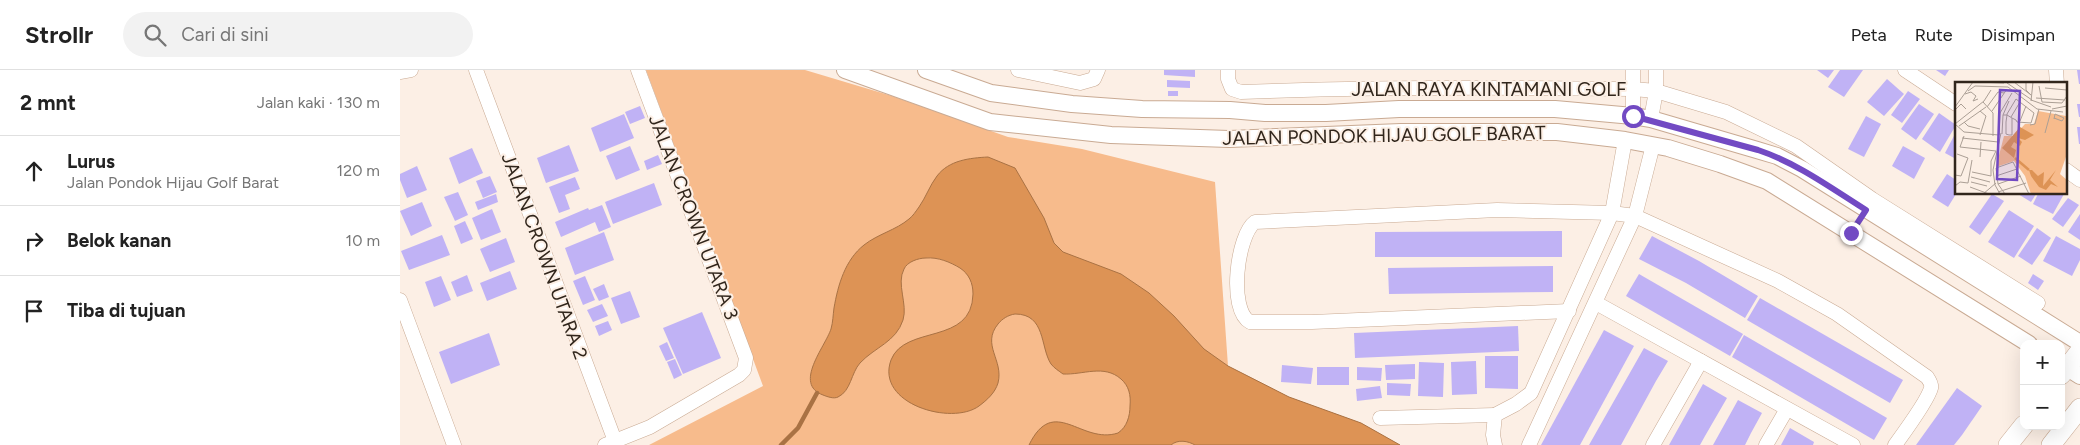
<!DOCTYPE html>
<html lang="id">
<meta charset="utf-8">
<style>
body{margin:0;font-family:Figtree,sans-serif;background:#f2f2f2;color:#222}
.controls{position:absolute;right:15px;bottom:15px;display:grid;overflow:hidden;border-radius:10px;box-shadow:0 5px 20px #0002}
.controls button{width:45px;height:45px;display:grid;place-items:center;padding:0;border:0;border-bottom:1px solid #e0e0e0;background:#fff;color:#222;font:25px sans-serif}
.stop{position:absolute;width:15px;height:15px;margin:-11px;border:4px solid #724ac3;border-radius:50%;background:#fff}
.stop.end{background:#724ac3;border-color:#fff;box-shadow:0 1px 5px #0008}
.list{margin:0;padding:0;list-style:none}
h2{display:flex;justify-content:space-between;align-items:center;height:65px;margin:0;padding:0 20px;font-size:21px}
h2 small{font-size:16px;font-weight:400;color:#767676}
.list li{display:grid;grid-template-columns:32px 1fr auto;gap:15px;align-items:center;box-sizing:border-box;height:70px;padding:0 20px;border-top:1px solid #e0e0e0}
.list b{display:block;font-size:19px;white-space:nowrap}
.list p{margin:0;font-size:16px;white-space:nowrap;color:#767676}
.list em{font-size:16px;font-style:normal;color:#767676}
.icon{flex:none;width:28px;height:28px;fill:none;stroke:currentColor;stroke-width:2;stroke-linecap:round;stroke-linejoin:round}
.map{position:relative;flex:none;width:1680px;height:375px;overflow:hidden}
header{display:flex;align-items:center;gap:30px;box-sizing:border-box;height:70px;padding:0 25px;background:#fff;border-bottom:1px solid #e0e0e0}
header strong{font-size:24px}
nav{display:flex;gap:28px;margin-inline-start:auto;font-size:18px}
.search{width:350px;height:45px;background:#f2f2f2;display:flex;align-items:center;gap:12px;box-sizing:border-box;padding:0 18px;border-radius:28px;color:#767676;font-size:19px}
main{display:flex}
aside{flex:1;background:#fff}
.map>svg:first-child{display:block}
.green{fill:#f7bb8c}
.water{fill:#dd9355;stroke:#a97244}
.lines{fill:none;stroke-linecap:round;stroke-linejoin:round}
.stream{stroke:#a97244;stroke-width:4.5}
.building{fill:#c0b2f5}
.minor-casing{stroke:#c9aa93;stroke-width:15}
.tertiary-casing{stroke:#c9aa93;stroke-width:18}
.secondary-casing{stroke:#c9aa93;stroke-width:20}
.minor{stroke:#fff;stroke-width:14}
.tertiary{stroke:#fff;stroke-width:16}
.secondary{stroke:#fff;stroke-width:19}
.route{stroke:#724ac3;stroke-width:6}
.labels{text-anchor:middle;stroke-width:4;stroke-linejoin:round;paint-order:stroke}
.street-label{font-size:19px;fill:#31261c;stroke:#fcefe5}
.inset-river{fill:none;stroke:#dd9355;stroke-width:2.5}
.inset-road{fill:none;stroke:#ab9f95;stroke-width:1}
.view{fill:#724ac3;fill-opacity:0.15;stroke:#724ac3;stroke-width:2.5}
.inset-edge{fill:none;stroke:#31261c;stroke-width:2.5}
</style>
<header>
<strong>Strollr</strong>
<div class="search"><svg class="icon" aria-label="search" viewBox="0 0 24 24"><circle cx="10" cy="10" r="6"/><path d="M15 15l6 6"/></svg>Cari di sini</div>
<nav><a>Peta</a><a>Rute</a><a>Disimpan</a></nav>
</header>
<main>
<aside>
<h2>2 mnt<small>Jalan kaki · 130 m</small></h2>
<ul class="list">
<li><svg class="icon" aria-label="ahead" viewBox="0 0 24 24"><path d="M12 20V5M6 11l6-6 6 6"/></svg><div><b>Lurus</b><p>Jalan Pondok Hijau Golf Barat</p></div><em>120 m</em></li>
<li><svg class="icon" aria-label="right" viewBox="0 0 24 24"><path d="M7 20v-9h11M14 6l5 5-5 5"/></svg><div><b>Belok kanan</b></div><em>10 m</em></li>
<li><svg class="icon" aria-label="arrive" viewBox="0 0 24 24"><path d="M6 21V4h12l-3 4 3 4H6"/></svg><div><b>Tiba di tujuan</b></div></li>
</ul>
</aside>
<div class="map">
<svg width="1680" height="375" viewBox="0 0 1680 375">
<rect width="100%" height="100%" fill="#fcefe5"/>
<path class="green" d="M246 0H405L492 26 608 67 682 79 815 112 828 296 889 327 961 353 1000 375H249L363 316Z"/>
<path class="water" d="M588 87 615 98 644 148 654 173 663 182 721 204 749 223 774 246 804 279 828 296 889 327 961 353 1000 375H795C788 371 778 369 771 375H629C654 324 681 375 718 363 727 357 730 346 730 336 731 325 729 316 721 309 704 294 683 305 663 304 659 301 654 298 651 294 640 277 646 244 615 244 608 245 602 249 598 254 581 275 604 290 598 313 595 323 587 330 579 336 552 356 475 334 491 290 505 254 572 276 573 224 573 213 569 204 560 198 550 192 538 187 526 188 518 188 507 192 504 199 496 214 508 234 503 250 496 272 475 277 460 293 451 303 451 321 438 327 434 329 428 327 423 325 393 314 425 277 431 259 433 252 433 245 434 238 438 215 445 190 464 175 478 164 496 160 509 149 513 146 516 141 519 137 526 127 530 115 537 106 549 90 570 88 588 87Z"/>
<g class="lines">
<path class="stream" d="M381 375 398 358 417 323"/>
</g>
<g class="building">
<path d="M764 0H795V7L764 5Z"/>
<path d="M1417 0H1434L1428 8Z"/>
<path d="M1440 0H1463L1444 27 1428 17Z"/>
<path d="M1536 0H1549L1545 6Z"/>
<path d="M1677 0H1680V14H1679Z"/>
<path d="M1487 9 1504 24 1484 46 1467 32Z"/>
<path d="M767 10 790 11V18L767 17Z"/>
<rect x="768" y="21" width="10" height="5"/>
<path d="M1508 21 1520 29 1502 53 1491 45Z"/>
<path d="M1519 34 1534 44 1516 70 1501 59Z"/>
<path d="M1677 34H1680V47H1679Z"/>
<path d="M240 36 245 48 230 54 225 42Z"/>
<path d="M1539 43 1556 55 1540 82 1522 69Z"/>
<path d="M224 44 234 68 200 82 191 58Z"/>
<path d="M1466 46 1481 54 1464 87 1448 79Z"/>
<path d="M1677 57H1680V74H1679Z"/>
<path d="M1556 62V89L1545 83Z"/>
<path d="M169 75 179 101 146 113 137 88Z"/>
<path d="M230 76 240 100 216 110 206 86Z"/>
<path d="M1503 76 1525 88 1514 109 1492 96Z"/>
<path d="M72 78 83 103 59 114 49 88Z"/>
<path d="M258 85 262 94 247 100 244 91Z"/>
<path d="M17 96 27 120 7 128 0 110V104Z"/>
<path d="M1547 104 1556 110V124L1548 137 1532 127Z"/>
<path d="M90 106 97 122 83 128 76 111Z"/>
<path d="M175 107 180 119 165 125 170 139 159 143 149 117Z"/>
<path d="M254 113 262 135 213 154 205 132Z"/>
<path d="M58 122 68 145 55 151 44 127Z"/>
<path d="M96 124 98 132 78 140 75 132Z"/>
<path d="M1592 124 1604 131 1580 165 1569 157Z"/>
<path d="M1618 124H1636L1631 132Z"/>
<path d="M1638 124H1664L1653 144 1633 134Z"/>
<path d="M1668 128 1679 135 1663 157 1652 149Z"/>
<path d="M22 132 32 156 11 166 0 141Z"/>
<path d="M202 135 211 157 199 162 195 152 161 167 155 152 188 138 189 140Z"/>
<path d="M92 139 101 162 81 170 72 148Z"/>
<path d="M1609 140 1634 156 1614 188 1588 172Z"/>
<path d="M1680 144V170L1668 162Z"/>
<path d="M65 151 73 169 61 174 54 156Z"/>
<path d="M1637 158 1651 168 1632 195 1618 186Z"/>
<path d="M1162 161V187H975V162Z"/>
<path d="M204 162 214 190 175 205 165 178Z"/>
<path d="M42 165 50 185 9 200 1 181Z"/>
<path d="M1252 166 1299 191 1358 226 1345 248 1286 213 1239 189Z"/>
<path d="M1656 166 1680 179V190L1672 206 1643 191Z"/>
<path d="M106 168 115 192 90 202 80 179Z"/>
<path d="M1153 196V222L989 224 988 198Z"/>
<path d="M110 201 117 219 87 231 80 213Z"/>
<path d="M1239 204 1343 264 1330 286 1226 226Z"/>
<path d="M1633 204 1644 211 1638 220 1628 213Z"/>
<path d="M67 205 73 221 57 227 51 212Z"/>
<path d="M41 206 51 230 34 237 25 212Z"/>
<path d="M185 206 195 230 183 235 173 211Z"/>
<path d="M204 214 209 227 199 231 193 219Z"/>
<path d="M230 221 240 247 221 254 211 228Z"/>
<path d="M1360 228 1503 310 1490 333 1347 250Z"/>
<path d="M202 234 208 246 193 252 187 240Z"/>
<path d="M302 242 321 288 283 304 263 258Z"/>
<path d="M208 251 212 260 199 266 195 256Z"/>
<path d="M1118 256 1119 281 955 288 954 263Z"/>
<path d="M1204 260 1234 276 1180 375H1141Z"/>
<path d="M89 263 100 295 51 314 39 282Z"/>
<path d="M1344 265 1487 348 1474 370 1332 287Z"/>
<path d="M267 272 274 288 266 291 259 276Z"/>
<path d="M1244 278 1268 291 1256 311 1221 375H1189Z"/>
<path d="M1085 286H1118V319L1085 318Z"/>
<path d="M275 289 282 305 274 309 267 292Z"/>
<path d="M1076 291 1077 324 1052 325 1051 292Z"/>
<path d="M1019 292 1044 293 1043 327 1018 326Z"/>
<path d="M1015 294V309L986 310 985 295Z"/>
<path d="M882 295 913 298 911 314 881 312Z"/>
<rect x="917" y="297" width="32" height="18"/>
<path d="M957 297 982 298 981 311 957 310Z"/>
<path d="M987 313 1011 314 1010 326 987 325Z"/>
<path d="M1303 314 1327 328 1305 366 1300 375H1269Z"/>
<path d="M980 316 982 328 957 331 956 319Z"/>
<path d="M1557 318 1582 336 1562 365 1554 375H1516Z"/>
<path d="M1338 330 1362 343 1351 363 1345 375H1313Z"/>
<path d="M1390 358 1414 372 1413 375H1381Z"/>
</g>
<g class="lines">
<defs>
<g id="minor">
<path d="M76 0 215 371"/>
<path d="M618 0 680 13 694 9 698 0"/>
<path d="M828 0V9L832 19 841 22C972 17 1102 17 1233 19L1256 21 1326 42 1396 76 1472 129 1638 233"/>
<path d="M1233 0V46"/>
<path d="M1505 0 1556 34"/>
<path d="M1656 0 1657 14"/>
<path d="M0 2 11 0"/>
<path d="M1251 49 1256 21V0"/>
<path d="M1666 100 1680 110"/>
<path d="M0 230 54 375"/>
<path d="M1196 233 1453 375"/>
<path d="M1169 241 912 252H850C828 240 837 165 855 152L1097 140 1212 143 1235 146 1378 211 1437 244 1527 307C1529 310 1532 314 1531 318 1528 330 1503 364 1495 375"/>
<path d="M980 348 1095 345"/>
<path d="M205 375 250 357 339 305 344 300 346 288 238 0"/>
<path d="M1095 375 1093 365 1095 345 1116 334 1131 323 1212 143 1225 70"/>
<path d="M1129 375 1235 146 1253 75"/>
<path d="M1253 375 1301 291"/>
<path d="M1366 375 1387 339"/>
</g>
<g id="tertiary">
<path d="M445 0 590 52 711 65 829 69 1001 62H1157L1225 70 1268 78 1320 94 1367 111 1629 274"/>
<path d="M526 0 591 23 672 34 742 39 830 40 865 43H926L999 39H1155L1233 46 1251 49 1357 80 1377 86 1402 99 1680 273"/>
<path d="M1661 294 1680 306"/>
</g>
<g id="secondary">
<path d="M1661 305 1680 281"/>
<path d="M1608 375 1624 355"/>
<path d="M1651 375 1680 338"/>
</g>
</defs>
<use href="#minor" class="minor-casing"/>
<use href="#tertiary" class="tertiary-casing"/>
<use href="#secondary" class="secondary-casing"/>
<use href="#minor" class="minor"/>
<use href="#tertiary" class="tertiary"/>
<use href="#secondary" class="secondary"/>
</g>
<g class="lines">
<path class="route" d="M1233 46 1358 80C1397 93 1431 118 1466 140L1451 163"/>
</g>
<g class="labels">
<g class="street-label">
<text x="1089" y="26">JALAN RAYA KINTAMANI GOLF</text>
<text transform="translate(984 65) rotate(-1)" y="7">JALAN PONDOK HIJAU GOLF BARAT</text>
<text transform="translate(294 147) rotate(69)" y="7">JALAN CROWN UTARA 3</text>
<text transform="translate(145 186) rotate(70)" y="7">JALAN CROWN UTARA 2</text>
</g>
</g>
<g transform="translate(1555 12)">
<rect width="112" height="112" fill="#fcefe5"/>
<path d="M83 29 111 34 112 72 105 92 112 98V112H76L70 94 59 79 41 85 49 54H59L70 42H79Z" fill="#f7bb8c"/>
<path d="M65 45 79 53 70 58 63 56 67 60 65 64 59 60 56 65 61 68 59 76 47 66ZM77 88 83 94 89 90 88 104 101 88 95 98 103 105 96 102 91 108 84 105 76 94 74 88Z" fill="#dd9355"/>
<path class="inset-river" d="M60 76 74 88"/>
<path class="inset-road" d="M22 0 49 1M59 0 76 13 71 8V0M52 1 77 18M84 4 87 20 107 21 112 14M90 6 112 8M36 8 29 19 0 42 9 50 44 53 45 31 57 11M13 9 20 4 53 5 82 27 108 30M10 12 16 10 21 14 18 19 23 17M81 16 110 18M76 18 96 25M76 19 78 0M28 20 38 31V54M0 25 18 0M32 25 43 10 49 11M97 27 112 24M0 28 6 22 11 27M37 29 52 7M48 33H52L57 36 61 38 62 40 76 41 79 31 61 17 52 32V33L51 40V52L54 53H57V36M56 35 65 20M99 37 100 32 109 36 107 39 99 36M65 39 71 24M9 40 13 44 25 47M75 43 80 42 84 27M4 44 31 25M90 51 96 29M47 52 48 33 54 19M25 53 31 34 25 29M9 54 5 65 41 69M7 56 43 60V63M25 75 26 60M17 90 36 94V79L41 69M0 93 6 94 13 76 2 72M41 94 62 87M16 95 35 100M16 100 32 104M43 102 66 94M0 104 5 100 13 101 17 78M15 105 34 112M43 110 71 101M28 112 41 101M45 112 40 103 38 88 46 51M50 112 43 102 41 86 58 80 74 112"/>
<path class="view" d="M45 8 65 9 62 98 42 97Z"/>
<rect width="112" height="112" class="inset-edge"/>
</g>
</svg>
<div class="controls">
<button>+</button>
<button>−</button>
</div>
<div class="stop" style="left:1233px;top:46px"></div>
<div class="stop end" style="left:1451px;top:163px"></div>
</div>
</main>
